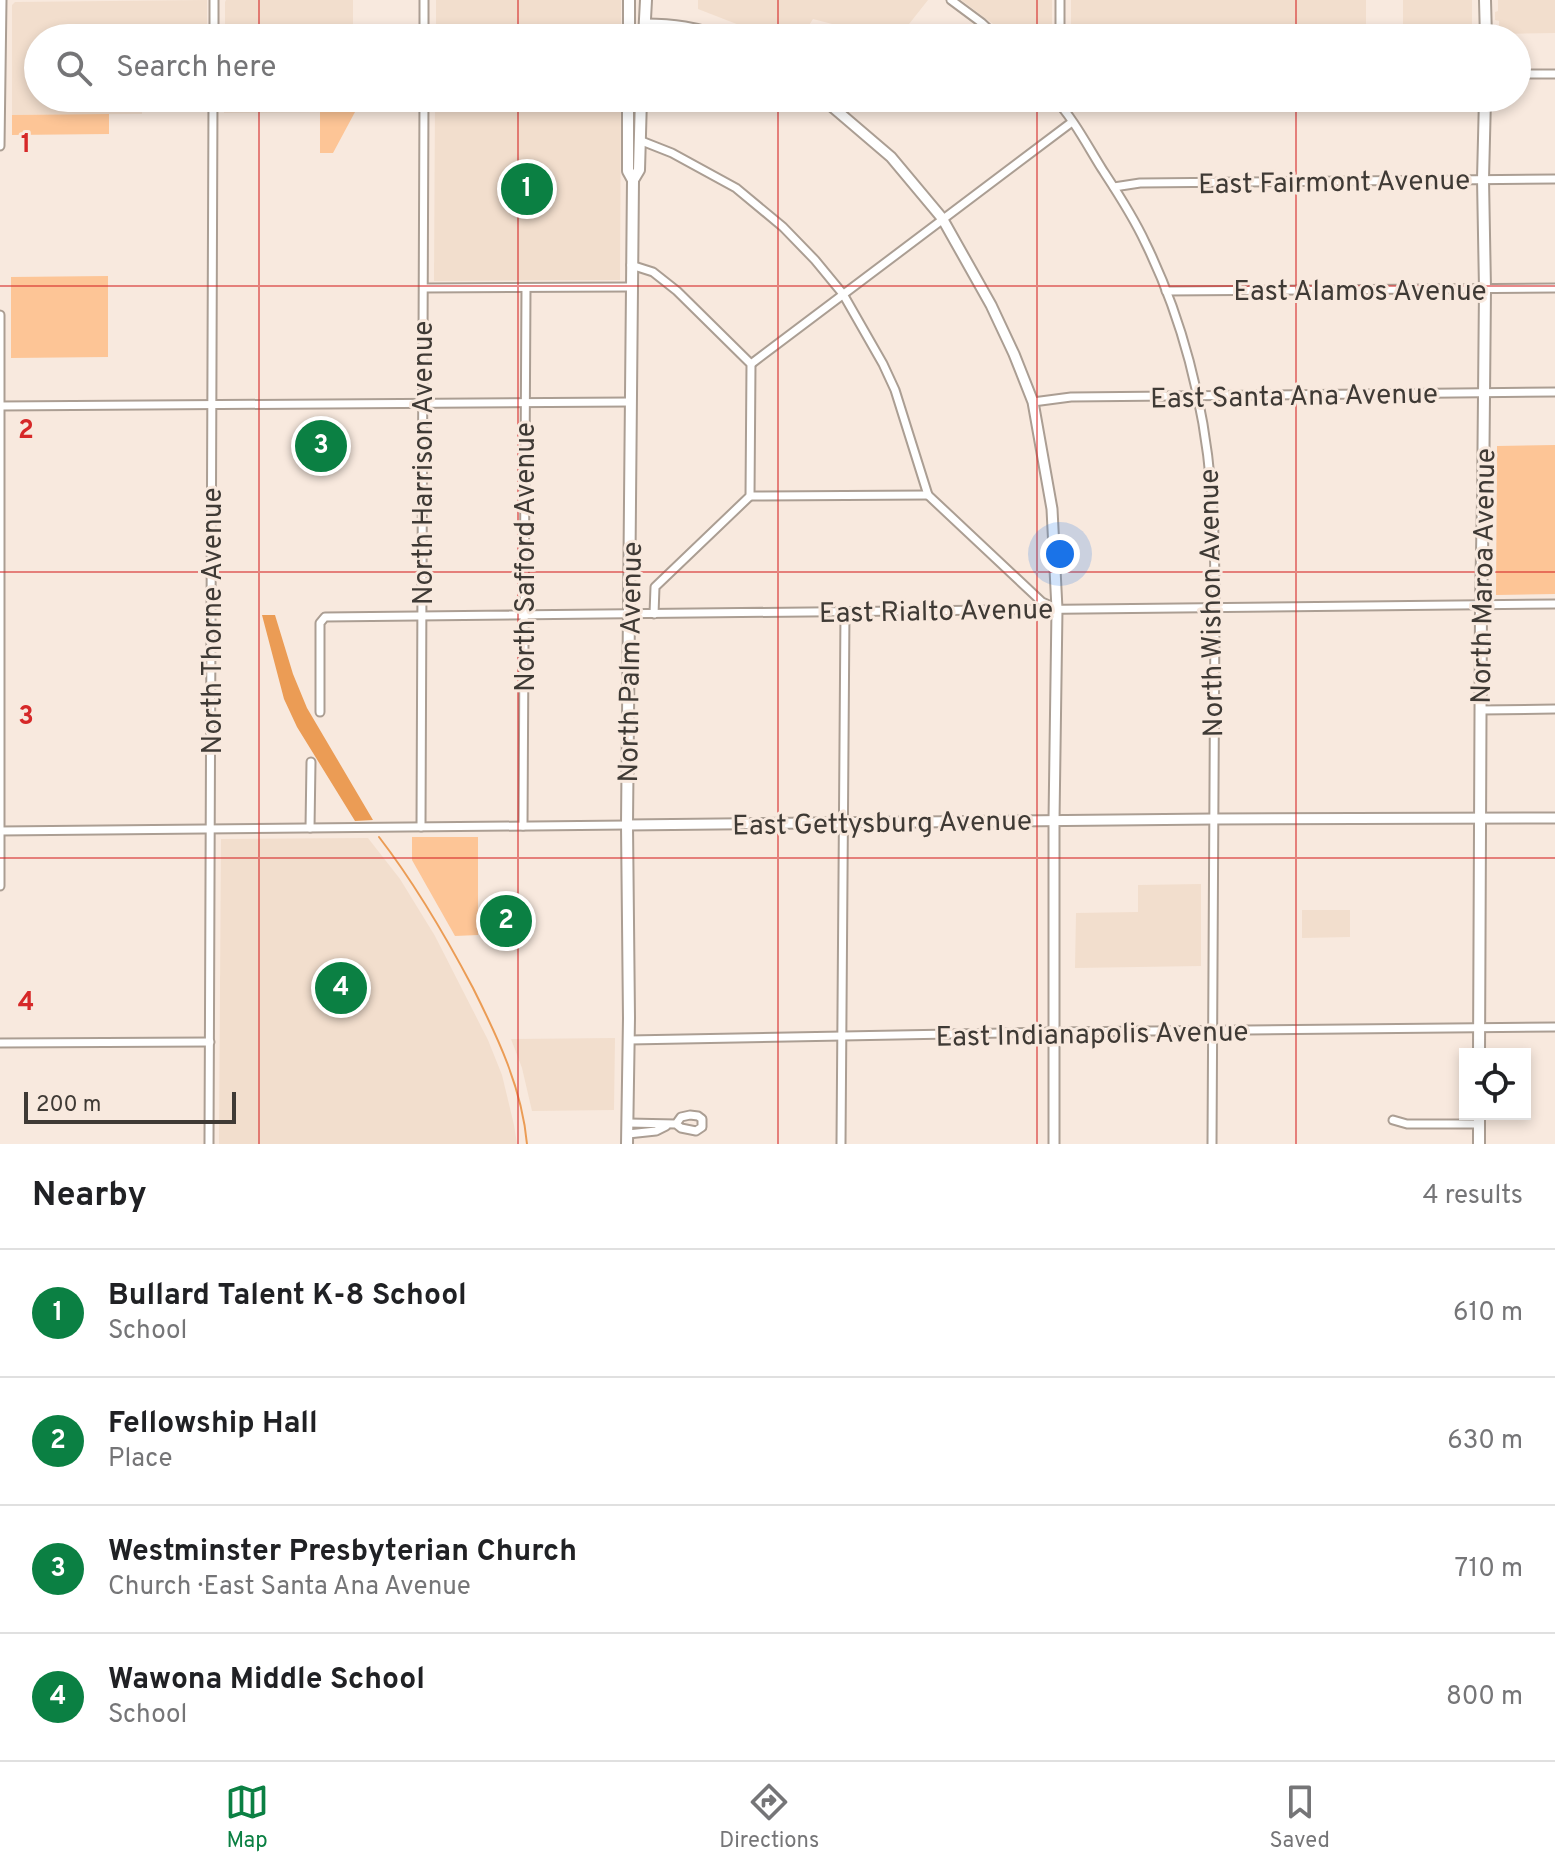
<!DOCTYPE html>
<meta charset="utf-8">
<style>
body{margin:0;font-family:Overpass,sans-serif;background:#f6f6f6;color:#202124}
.controls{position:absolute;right:24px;bottom:24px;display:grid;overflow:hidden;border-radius:0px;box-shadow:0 4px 12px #0003}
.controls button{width:72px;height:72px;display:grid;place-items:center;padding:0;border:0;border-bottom:2px solid #e0e0e0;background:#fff;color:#202124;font:40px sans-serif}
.scale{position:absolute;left:24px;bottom:20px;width:212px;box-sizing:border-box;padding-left:8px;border:4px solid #3f3a35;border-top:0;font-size:22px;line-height:28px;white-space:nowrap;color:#3f3a35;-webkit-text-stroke:6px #f8e9de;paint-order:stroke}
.you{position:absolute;left:1060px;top:554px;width:28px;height:28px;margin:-20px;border:6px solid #fff;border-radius:50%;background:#1a73e8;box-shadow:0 0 0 12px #1a73e833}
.badge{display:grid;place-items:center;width:52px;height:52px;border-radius:50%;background:#0b8043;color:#fff;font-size:26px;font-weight:700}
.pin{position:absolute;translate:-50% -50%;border:4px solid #fff;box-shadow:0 2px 8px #0006}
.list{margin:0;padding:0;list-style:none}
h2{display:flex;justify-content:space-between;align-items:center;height:104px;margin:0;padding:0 32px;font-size:34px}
h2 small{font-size:26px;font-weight:400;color:#757577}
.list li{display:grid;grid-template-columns:52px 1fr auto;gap:24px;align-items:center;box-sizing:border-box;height:128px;padding:0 32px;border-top:2px solid #e0e0e0}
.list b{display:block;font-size:30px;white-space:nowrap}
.list p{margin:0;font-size:26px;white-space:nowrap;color:#757577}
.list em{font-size:26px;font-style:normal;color:#757577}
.icon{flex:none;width:44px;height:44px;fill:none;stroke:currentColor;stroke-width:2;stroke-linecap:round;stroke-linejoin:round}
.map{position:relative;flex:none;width:1555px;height:1144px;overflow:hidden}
.search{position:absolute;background:#fff;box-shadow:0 4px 12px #0003;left:24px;right:24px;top:24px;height:88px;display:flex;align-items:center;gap:20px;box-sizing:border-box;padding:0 28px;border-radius:44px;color:#757577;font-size:30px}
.sheet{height:616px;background:#fff}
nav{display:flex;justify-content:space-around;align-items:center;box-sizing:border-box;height:112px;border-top:2px solid #e0e0e0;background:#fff;font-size:22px;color:#757577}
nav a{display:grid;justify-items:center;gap:4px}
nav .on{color:#0b8043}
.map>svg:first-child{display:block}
.built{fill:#f2decd}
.green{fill:#fdc596}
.water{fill:#eb9c55}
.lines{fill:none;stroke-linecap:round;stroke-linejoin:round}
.stream{stroke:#eb9c55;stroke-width:2}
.minor-casing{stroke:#ab9e93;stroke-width:11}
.tertiary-casing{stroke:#ab9e93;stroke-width:13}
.secondary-casing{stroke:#ab9e93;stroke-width:14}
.minor{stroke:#fff;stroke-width:7}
.tertiary{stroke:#fff;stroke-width:9}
.secondary{stroke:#fff;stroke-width:10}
.grid{fill:none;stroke:#d62828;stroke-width:2;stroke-opacity:0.55}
.labels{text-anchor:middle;stroke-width:6;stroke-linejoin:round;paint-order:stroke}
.street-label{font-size:28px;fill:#3f3a35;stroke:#f8e9de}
.grid-label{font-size:26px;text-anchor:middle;font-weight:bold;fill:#d62828;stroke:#f8e9de;stroke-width:6;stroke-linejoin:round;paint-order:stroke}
</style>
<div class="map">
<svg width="1555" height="1144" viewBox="0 0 1555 1144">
<rect width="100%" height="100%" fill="#f8e9de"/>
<g class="built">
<path d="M207 0V38H38V98H142V114L12 115V5L15 2Z"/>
<path d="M226 0H353V38H225V2Z"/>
<rect x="436" y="0" width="185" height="38"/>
<path d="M698 0H928L898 38H873L859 31 813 19 801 38H767L752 30 698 9Z"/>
<path d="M961 0H1052V24H993Z"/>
<rect x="1071" y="0" width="295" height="38"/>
<path d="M1403 0H1472V28H1440L1439 38H1403Z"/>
<path d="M1498 0H1555V33L1499 34V21L1495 20V12L1498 11Z"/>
<path d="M224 98H353V101L343 112 224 113Z"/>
<path d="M435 98H621L620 280 434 281Z"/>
<path d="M368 838 400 879 435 936 488 1040 502 1075 514 1125 517 1144H219L221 839Z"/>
<path d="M1201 884V966L1075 968 1076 913 1138 912V885Z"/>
<path d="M1302 910H1350V937L1302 938Z"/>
<path d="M615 1038 614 1110 532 1111 522 1068 511 1039Z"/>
</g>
<g class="green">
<path d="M353 101V112H355L333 153H320V112H343Z"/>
<path d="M109 114V134L12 135V115Z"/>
<path d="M108 276V357L11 358V277Z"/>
<path d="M1555 445V594L1496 595 1497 446Z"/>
<path d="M412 837H478V935L455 936 412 860Z"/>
</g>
<path class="water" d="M262 615H275L293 674 307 708 373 820 355 821 297 727 284 699Z"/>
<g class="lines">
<path class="stream" d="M379 837C416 885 445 935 473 988 498 1038 522 1088 527 1144"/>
<defs>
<g id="minor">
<path d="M424 0V38"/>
<path d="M951 0 982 23 998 38"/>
<path d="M214 38V0"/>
<path d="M1060 38V0"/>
<path d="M1517 74H1555"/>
<path d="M1054 98C1073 118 1087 145 1102 169 1117 192 1133 216 1145 242 1182 317 1204 403 1211 487 1215 527 1215 568 1215 608L1212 1144"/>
<path d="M639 140 672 153 736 188 783 227 815 260 843 294 883 364 895 390 928 495 1042 602 1051 606"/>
<path d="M0 146 2 0"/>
<path d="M1114 187 1140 183 1555 179"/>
<path d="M631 265 653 272 677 291 751 364 750 496 655 587 654 614"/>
<path d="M424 288 631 287"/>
<path d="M1166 291 1555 288"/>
<path d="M0 315V886"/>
<path d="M751 364 1072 122"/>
<path d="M1033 402 1071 397 1555 392"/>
<path d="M0 406 630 402"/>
<path d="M750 496 928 495"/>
<path d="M1480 710 1555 709"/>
<path d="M320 712V623L325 617 1555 604"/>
<path d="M523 826 526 288"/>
<path d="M421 827 424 98"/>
<path d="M310 828 311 762"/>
<path d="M0 831 627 825"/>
<path d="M629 1040 1054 1032 1555 1027"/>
<path d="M0 1043 210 1042"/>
<path d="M1393 1120 1407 1124H1479"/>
<path d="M628 1123 676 1124 681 1128 696 1131 702 1127V1119L698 1116 690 1115 681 1117 676 1124"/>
<path d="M628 1134 656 1131 666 1126"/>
<path d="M209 1144 213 98"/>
<path d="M841 1144 845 611"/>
</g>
<g id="tertiary">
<path d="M645 24C673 24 697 27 723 38"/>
<path d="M822 98 891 157 942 218 991 305 1014 354 1033 402 1052 509 1057 609 1054 820V1144"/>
<path d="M627 825 1214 819 1555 818"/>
</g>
<g id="secondary">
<path d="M1485 0 1486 38"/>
<path d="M629 38V0"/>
<path d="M644 38 646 0"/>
<path d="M633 180 639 170 641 98"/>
<path d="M1479 1054 1481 605 1483 501 1485 289 1483 179 1485 98"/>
<path d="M627 1144 629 1018 627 825 633 180 628 171V98"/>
<path d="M1479 1144V1114"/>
</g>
</defs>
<use href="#minor" class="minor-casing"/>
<use href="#tertiary" class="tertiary-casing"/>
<use href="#secondary" class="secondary-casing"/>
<use href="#minor" class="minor"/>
<use href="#tertiary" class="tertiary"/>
<use href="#secondary" class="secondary"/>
</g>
<path class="grid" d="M259 0V38M518 0V38M778 0V38M1037 0V38M1296 0V38M259 98V1144M518 98V1144M778 98V1144M1037 98V1144M1296 98V1144M0 286H1555M0 572H1555M0 858H1555"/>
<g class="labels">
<g class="street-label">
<text transform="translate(1334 181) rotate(-1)" y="10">East Fairmont Avenue</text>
<text x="1360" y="300">East Alamos Avenue</text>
<text transform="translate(1294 395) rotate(-1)" y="10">East Santa Ana Avenue</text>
<text transform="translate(422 463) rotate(-90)" y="10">North Harrison Avenue</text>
<text transform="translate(524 557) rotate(-90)" y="10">North Safford Avenue</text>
<text transform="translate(1482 576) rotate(-89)" y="10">North Maroa Avenue</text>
<text transform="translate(1210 603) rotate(-91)" y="10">North Wishon Avenue</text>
<text transform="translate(936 610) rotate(-1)" y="10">East Rialto Avenue</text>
<text transform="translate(211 621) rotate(-90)" y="10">North Thorne Avenue</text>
<text transform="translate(629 662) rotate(-89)" y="10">North Palm Avenue</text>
<text transform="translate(882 822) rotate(-1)" y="10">East Gettysburg Avenue</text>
<text transform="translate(1092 1033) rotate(-1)" y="10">East Indianapolis Avenue</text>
</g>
</g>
<g class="grid-label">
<text x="26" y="152">1</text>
<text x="26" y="438">2</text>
<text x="26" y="724">3</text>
<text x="26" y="1010">4</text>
</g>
</svg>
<div class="controls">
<button><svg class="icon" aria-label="locate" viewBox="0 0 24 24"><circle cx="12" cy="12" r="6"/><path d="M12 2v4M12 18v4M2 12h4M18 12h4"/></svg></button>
</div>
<div class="scale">200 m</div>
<div class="you"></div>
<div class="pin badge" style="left:527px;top:189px">1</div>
<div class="pin badge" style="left:506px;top:921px">2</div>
<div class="pin badge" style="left:321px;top:446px">3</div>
<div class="pin badge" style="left:341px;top:988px">4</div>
<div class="search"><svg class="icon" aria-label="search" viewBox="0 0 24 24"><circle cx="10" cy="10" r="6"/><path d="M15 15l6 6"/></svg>Search here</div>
</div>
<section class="sheet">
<h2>Nearby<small>4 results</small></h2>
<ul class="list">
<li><span class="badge">1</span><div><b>Bullard Talent K-8 School</b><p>School</p></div><em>610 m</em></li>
<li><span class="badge">2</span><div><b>Fellowship Hall</b><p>Place</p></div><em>630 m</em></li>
<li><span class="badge">3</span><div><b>Westminster Presbyterian Church</b><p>Church · East Santa Ana Avenue</p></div><em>710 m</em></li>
<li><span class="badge">4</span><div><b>Wawona Middle School</b><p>School</p></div><em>800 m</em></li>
</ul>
</section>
<nav>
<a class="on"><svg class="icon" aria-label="map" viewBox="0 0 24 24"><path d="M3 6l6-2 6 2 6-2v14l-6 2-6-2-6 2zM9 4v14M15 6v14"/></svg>Map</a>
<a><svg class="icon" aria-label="directions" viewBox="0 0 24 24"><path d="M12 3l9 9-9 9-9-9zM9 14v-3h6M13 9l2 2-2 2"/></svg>Directions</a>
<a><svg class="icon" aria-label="saved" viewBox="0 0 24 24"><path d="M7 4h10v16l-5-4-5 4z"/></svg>Saved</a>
</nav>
